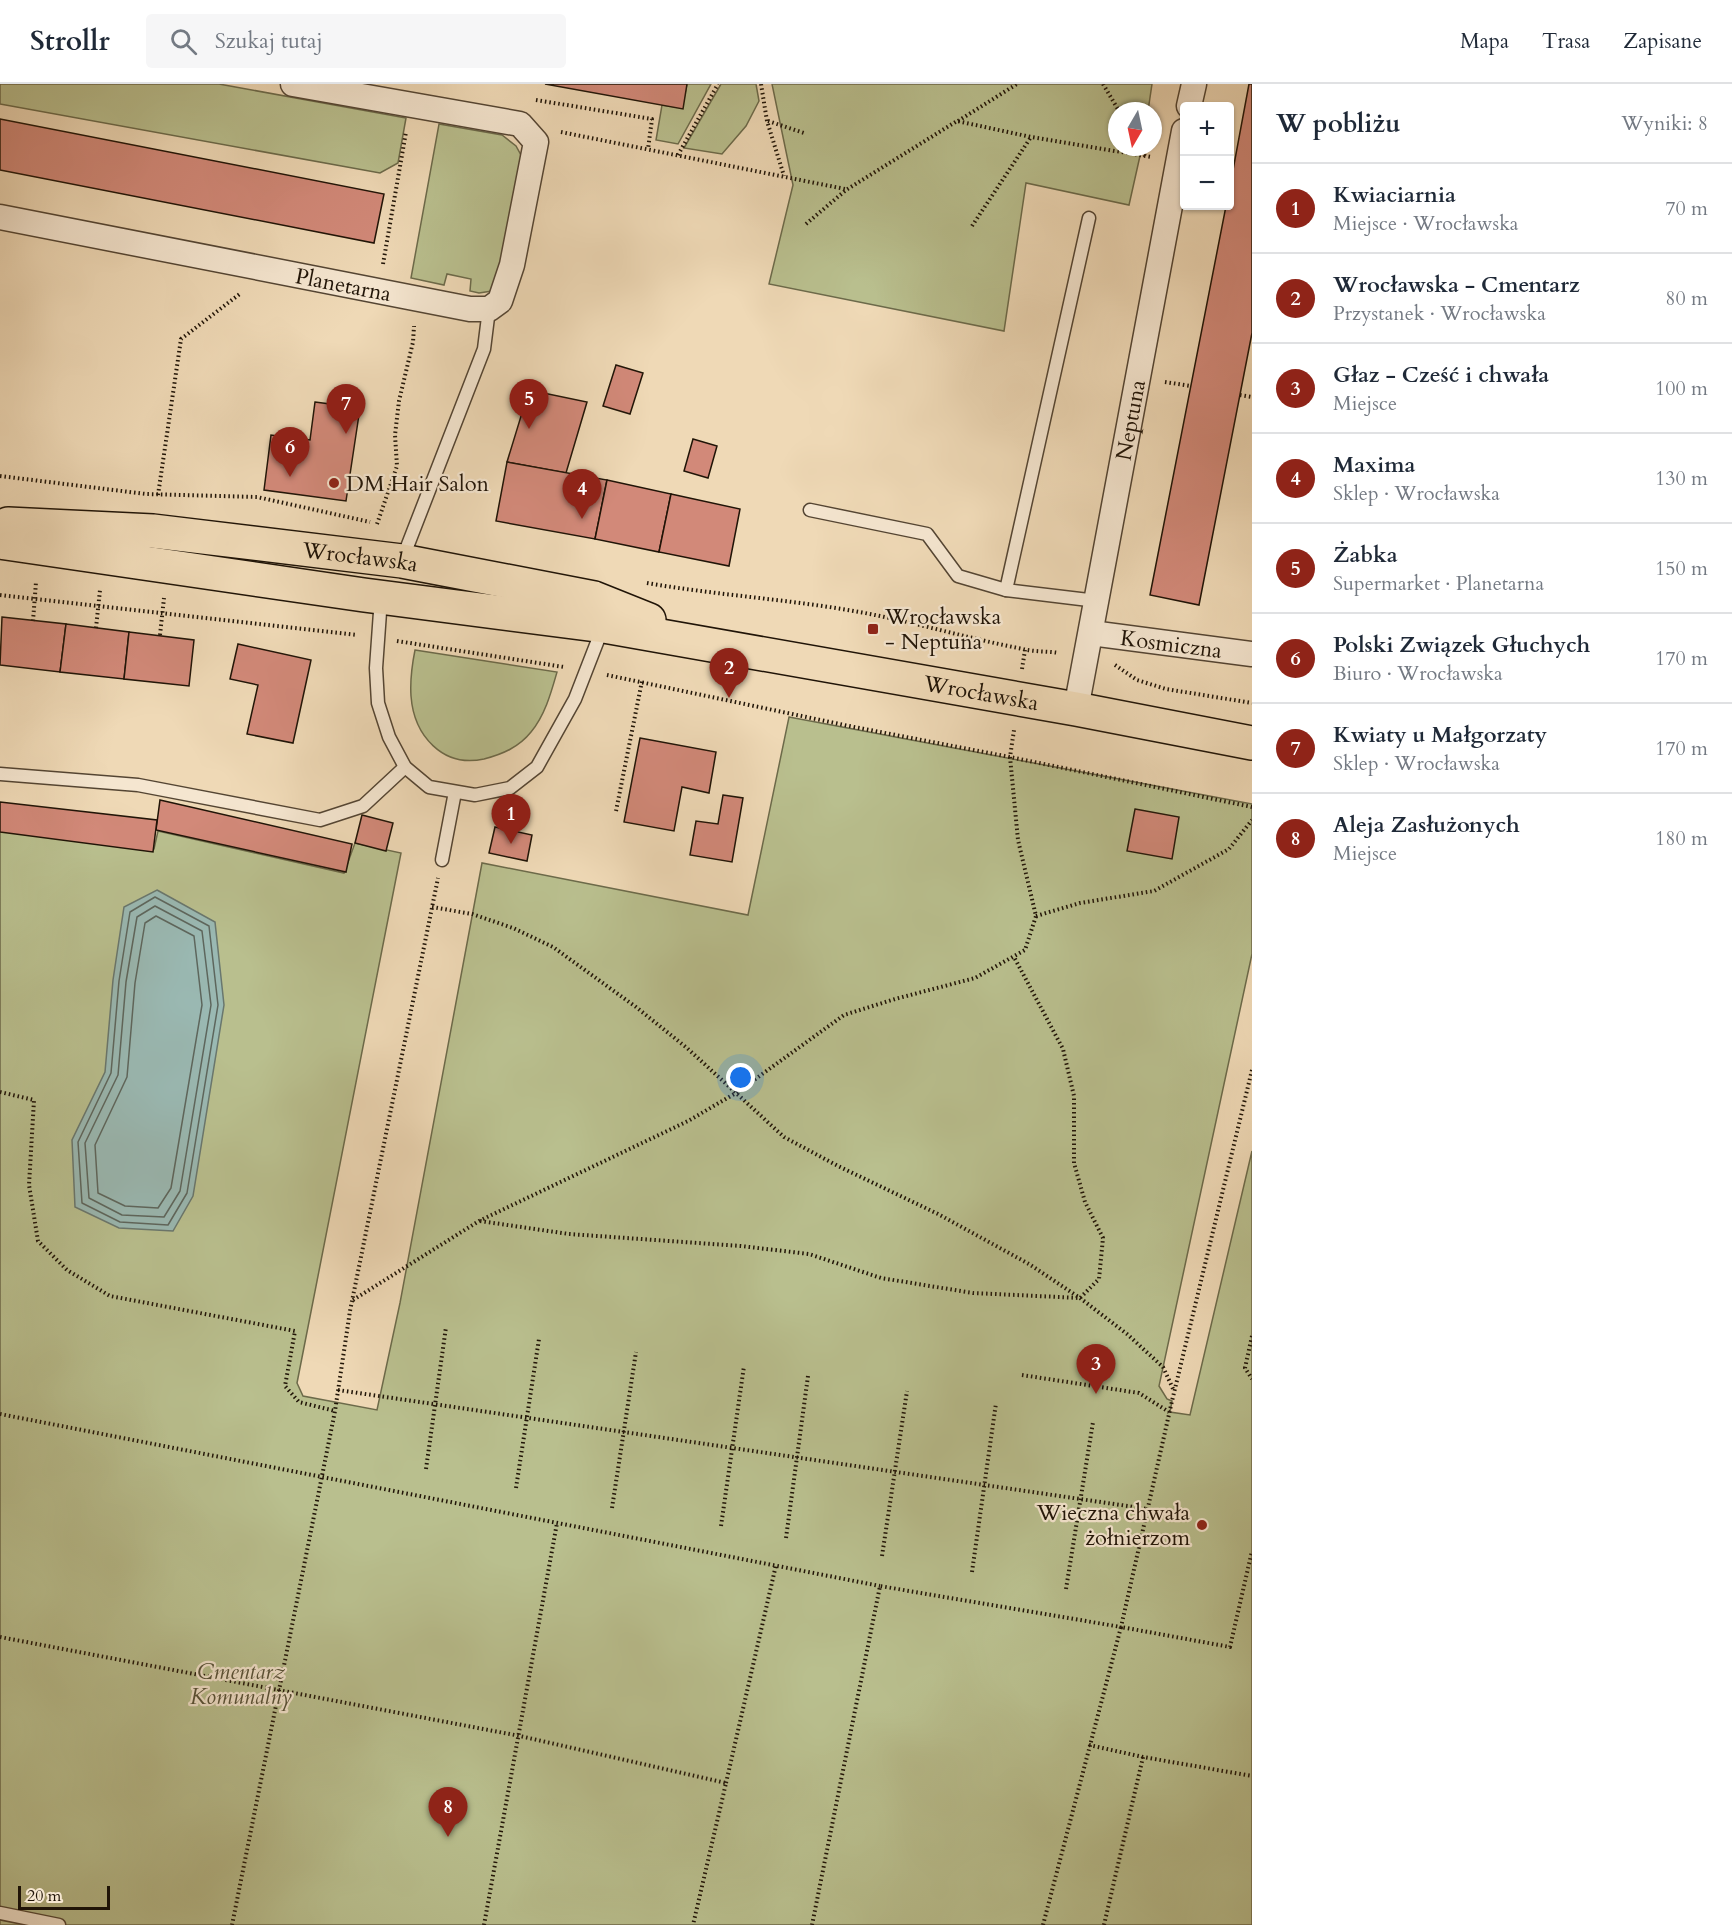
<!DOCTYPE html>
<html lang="pl">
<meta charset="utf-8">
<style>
body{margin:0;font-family:Cardo,serif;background:#f6f6f7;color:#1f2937}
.controls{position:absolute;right:18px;top:18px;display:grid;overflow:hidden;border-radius:6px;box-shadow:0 2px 4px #0004}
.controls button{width:54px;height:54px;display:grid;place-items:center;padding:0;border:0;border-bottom:2px solid #e0e1e3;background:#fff;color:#1f2937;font:30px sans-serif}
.compass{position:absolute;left:1108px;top:18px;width:54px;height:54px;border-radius:50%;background:#fff;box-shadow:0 2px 4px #0004;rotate:189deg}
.scale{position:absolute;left:18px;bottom:15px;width:92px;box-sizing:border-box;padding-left:6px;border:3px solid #201407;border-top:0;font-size:16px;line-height:21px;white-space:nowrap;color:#201407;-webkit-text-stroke:4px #f5e6d0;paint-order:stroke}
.you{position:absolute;left:741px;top:994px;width:21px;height:21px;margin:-15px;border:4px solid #fff;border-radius:50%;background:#1a73e8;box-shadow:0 0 0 9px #1a73e833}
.badge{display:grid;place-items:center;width:39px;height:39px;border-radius:50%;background:#8f2418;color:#fff;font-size:20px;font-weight:700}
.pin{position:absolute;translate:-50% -50px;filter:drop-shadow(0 2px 3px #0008)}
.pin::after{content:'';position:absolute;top:32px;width:21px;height:18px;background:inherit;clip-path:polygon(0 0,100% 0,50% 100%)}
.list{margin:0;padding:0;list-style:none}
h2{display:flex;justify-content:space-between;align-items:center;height:78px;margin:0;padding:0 24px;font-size:26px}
h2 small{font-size:20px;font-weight:400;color:#747a83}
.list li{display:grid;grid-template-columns:39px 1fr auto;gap:18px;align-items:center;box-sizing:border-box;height:90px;padding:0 24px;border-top:2px solid #e0e1e3}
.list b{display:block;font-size:22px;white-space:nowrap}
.list p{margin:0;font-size:20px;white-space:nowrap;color:#747a83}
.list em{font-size:20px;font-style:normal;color:#747a83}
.icon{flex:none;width:33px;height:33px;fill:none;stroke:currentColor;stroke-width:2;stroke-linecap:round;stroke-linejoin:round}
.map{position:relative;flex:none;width:1252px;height:1841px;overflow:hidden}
header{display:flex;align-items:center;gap:36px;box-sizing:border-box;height:84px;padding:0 30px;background:#fff;border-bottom:2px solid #e0e1e3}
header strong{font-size:28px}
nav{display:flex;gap:33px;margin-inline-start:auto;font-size:21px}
.search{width:420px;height:54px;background:#f6f6f7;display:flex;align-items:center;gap:15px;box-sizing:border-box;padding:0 21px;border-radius:6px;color:#747a83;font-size:22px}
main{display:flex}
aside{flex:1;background:#fff}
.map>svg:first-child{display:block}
.green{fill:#b9bf8e;stroke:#6c6a4a;stroke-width:1.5}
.water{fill:#9ab9b3;stroke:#69776e;stroke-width:1.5}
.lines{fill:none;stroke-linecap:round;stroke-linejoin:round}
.shore{stroke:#5d665d;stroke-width:1.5}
.building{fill:#d28979;stroke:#201407;stroke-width:1.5}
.service-casing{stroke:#544533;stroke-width:15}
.minor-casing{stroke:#544533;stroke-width:27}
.primary-casing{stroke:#201407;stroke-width:36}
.path{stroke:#201407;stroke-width:4;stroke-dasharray:1.5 3;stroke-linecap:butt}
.service{stroke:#f5e6d0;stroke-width:12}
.minor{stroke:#f5e6d0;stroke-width:24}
.primary{stroke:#efd9b6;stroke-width:33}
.poi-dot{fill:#8f2418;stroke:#f5e6d0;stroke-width:2}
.labels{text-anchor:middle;stroke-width:4.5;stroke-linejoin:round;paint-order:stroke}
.street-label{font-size:22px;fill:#201407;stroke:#f5e6d0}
.poi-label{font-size:22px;fill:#201407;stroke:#f5e6d0;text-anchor:start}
.park-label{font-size:22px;font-style:italic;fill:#565036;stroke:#f5e6d0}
</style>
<header>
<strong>Strollr</strong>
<div class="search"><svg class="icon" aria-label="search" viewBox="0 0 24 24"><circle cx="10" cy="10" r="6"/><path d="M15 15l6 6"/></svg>Szukaj tutaj</div>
<nav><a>Mapa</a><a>Trasa</a><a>Zapisane</a></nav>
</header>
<main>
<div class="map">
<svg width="1252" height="1841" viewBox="0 0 1252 1841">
<rect width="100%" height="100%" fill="#efd9b6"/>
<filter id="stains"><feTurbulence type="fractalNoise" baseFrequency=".00333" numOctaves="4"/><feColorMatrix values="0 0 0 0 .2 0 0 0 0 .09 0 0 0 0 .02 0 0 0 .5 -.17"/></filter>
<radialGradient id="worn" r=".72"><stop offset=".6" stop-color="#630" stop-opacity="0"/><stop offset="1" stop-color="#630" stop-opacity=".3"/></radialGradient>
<g class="green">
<path d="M0 0H219L406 34 398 79 380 89 0 20Z"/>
<path d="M687 0H711L678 60 656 56 662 21 682 24Z"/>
<path d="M721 0H756L759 17 746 42 722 70 684 64Z"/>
<path d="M772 0H1152L1148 27H1117V63H1142L1129 121 1026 99 1004 247 769 200 793 101Z"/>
<path d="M439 40 502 51 516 62 522 73 500 197 492 207 479 209 470 207 471 195 447 190 444 201 411 194Z"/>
<path d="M415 566 557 588C551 609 545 631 531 648 519 663 503 670 484 675 443 684 414 652 411 612 410 597 412 581 415 566Z"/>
<path d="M789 633 1252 720V870L1159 1302 1167 1315 1172 1317 1170 1328 1190 1331 1252 1067V1841H0V745L154 765 158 747 344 789 355 759 401 769 297 1299 303 1312 377 1326 400 1219 482 779 748 831Z"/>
</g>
<path class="water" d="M157 806 215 838 224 921 193 1112 173 1147 119 1144 75 1123 72 1056 105 988 113 896 124 823Z"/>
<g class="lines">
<g class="shore">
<path d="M155 813 209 842 218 921 187 1109 168 1141 120 1138 82 1119 78 1058 111 989 119 897 130 828Z"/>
<path d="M155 822 202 847 211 921 180 1107 164 1133 122 1131 89 1114 85 1059 118 991 126 898 137 833Z"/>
<path d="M156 832 194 852 202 921 171 1104 158 1124 125 1122 98 1109 95 1061 127 993 135 899 145 839Z"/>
</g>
</g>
<g class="building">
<path d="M545 0H687L683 25Z"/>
<path d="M1249 0H1252V249L1199 521 1150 511 1226 122H1230V102Z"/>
<path d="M0 35 384 110 374 159 0 86Z"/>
<path d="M616 281 643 289 630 330 603 322Z"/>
<path d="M529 306 587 318 566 389 507 378Z"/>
<path d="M315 318 360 324 346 417 264 406 271 351 310 356Z"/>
<path d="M693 355 717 362 708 394 684 387Z"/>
<path d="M507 378 607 396 595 455 496 437Z"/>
<path d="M607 396 671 410 659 468 595 455Z"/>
<path d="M671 410 740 425 729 482 659 468Z"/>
<path d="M2 533 66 540 60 588 0 581Z"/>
<path d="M66 540 129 548 124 595 60 588Z"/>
<path d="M129 548 194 556 189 602 124 595Z"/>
<path d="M238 560 311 576 293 659 247 650 258 601 230 595Z"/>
<path d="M640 654 716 668 709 709 682 703 674 747 624 738Z"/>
<path d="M723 711 743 714 732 778 690 771 696 737 718 740Z"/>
<path d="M160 716 352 760 346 788 156 746Z"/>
<path d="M0 718 157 736 153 768 0 748Z"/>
<path d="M1135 725 1179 733 1172 775 1127 767Z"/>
<path d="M362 731 393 739 386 767 355 759Z"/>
<path d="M495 743 532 751 527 777 489 769Z"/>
</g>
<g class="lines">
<defs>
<g id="service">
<path d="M1089 134 1006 506 1097 517"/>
<path d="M810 426 927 450 958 492 1006 506"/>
<path d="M402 476 484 265 489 225"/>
<path d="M381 514 376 584 378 619 389 653 405 683 429 703 475 711 510 704 537 683 575 615 603 543"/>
<path d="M0 690 138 701 320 736 363 722 405 683"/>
<path d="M442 776 455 708"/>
<path d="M0 1829 59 1841"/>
</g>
<g id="minor">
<path d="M1189 22 1194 0"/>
<path id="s1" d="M0 133 470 225H489L500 217 512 181 536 58 520 40 293 0"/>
<path id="s2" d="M1091 549 1252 570"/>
<path id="s3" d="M1076 625 1184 47"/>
</g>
<g id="primary">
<path id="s4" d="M8 440 153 447 402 477 594 514 649 536"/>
<path id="s5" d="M0 458 364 511 604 542 1076 625 1252 659"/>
</g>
</defs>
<use href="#service" class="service-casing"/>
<use href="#minor" class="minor-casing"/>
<use href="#primary" class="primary-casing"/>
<g class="path">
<path d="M761 0 767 37 784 92"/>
<path d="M1103 0 1119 27"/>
<path d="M536 16 652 35 648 65"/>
<path d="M768 37 804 49"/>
<path d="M958 37 1017 0"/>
<path d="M561 48 845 105"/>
<path d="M1140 63 1145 72"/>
<path d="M678 71 718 0"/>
<path d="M806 140 846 106 957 37 1031 53 1151 73"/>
<path d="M972 142 1031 53"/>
<path d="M383 180 406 48"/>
<path d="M1165 298 1191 302"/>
<path d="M1240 311 1252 313"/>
<path d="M0 392 146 410 257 413 370 438"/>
<path d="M158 411 181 255 241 209"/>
<path d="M377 440 397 382 395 351 399 317 413 258 414 242"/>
<path d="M647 499C716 511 785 515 854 527 911 537 966 554 1023 565 1034 568 1047 567 1059 569"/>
<path d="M0 511 357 551"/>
<path d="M33 537 36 498"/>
<path d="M96 544 100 506"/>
<path d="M160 551 164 514"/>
<path d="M397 557 564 583"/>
<path d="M1115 581 1137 596 1166 605 1252 619"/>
<path d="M1022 585 1025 566"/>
<path d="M607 591 849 642 1010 673 1252 723"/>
<path d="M616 727 642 597"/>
<path d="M432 823 472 830 513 844 553 863 636 923 687 964 784 1053 838 1082 938 1130 1029 1180 1080 1214 1127 1250 1163 1283 1174 1307"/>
<path d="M1036 832 1080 819 1154 807 1229 765 1252 736"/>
<path d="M0 1008 34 1016 29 1101 38 1157 67 1186 110 1212 295 1247 285 1302 299 1318 335 1327"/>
<path d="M480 1137 569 1150 741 1162 809 1170 881 1194 973 1209 1080 1214 1099 1195 1103 1154 1085 1118 1074 1079V1012L1063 965 1014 873"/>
<path d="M353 1216 479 1137 688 1037 736 1009 844 931 895 915 975 894 1025 866 1036 832 1018 756 1010 673 1014 646"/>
<path d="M1252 1252 1245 1284 1252 1295"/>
<path d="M1022 1291 1139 1309 1169 1328"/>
<path d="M338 1306 1148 1425"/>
<path d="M0 1330 880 1502"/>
<path d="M426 1385 446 1243"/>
<path d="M516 1404 539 1255"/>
<path d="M612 1424 636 1268"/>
<path d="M721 1442 744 1282"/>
<path d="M786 1454 808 1292"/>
<path d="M882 1472 907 1307"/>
<path d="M972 1488 996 1319"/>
<path d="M1066 1505 1093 1338"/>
<path d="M0 1553 520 1652 726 1699 693 1841"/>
<path d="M1089 1661 1143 1673 1252 1692"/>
<path d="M726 1699 776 1481"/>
<path d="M232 1841 335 1327 350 1227 438 794"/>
<path d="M484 1841 557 1439"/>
<path d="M812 1841 880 1502 1121 1543 1172 1317 1252 986"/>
<path d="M1043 1841 1121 1543 1230 1563 1252 1467"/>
<path d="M1104 1841 1143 1673"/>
</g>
<use href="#service" class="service"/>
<use href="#minor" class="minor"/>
<use href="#primary" class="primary"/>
</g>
<g class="poi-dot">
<circle cx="334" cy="399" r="6"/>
<rect x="867" y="539" width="12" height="12" rx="3"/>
<circle cx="1202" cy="1441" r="6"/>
</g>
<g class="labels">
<g class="street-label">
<text dy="8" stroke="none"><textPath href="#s1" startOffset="350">Planetarna</textPath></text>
<text dy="8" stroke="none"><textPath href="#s3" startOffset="294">Neptuna</textPath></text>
<text dy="8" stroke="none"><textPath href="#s4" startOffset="354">Wrocławska</textPath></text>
<text dy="8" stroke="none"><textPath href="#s2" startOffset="81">Kosmiczna</textPath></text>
<text dy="8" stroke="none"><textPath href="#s5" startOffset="993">Wrocławska</textPath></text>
</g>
<g class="poi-label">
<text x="346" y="407">DM Hair Salon</text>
<text x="885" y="540">Wrocławska<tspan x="885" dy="25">- Neptuna</tspan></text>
<text x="1190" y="1436" text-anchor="end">Wieczna chwała<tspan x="1190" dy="25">żołnierzom</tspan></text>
</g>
<g class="park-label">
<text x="241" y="1595">Cmentarz<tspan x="241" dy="25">Komunalny</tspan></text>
</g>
</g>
<rect width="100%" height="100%" filter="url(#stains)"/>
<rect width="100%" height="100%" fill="url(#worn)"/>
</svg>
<div class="controls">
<button>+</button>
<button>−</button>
</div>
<svg class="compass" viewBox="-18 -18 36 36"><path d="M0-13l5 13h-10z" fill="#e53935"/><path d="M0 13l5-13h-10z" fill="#747a83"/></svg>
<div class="scale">20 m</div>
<div class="you"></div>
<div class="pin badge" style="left:511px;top:760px">1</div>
<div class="pin badge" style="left:729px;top:614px">2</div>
<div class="pin badge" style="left:1096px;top:1310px">3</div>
<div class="pin badge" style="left:582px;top:435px">4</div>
<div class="pin badge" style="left:529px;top:345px">5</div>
<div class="pin badge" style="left:290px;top:393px">6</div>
<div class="pin badge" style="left:346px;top:350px">7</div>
<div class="pin badge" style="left:448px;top:1753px">8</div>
</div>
<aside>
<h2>W pobliżu<small>Wyniki: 8</small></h2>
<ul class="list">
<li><span class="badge">1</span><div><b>Kwiaciarnia</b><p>Miejsce · Wrocławska</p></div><em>70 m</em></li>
<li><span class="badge">2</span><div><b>Wrocławska - Cmentarz</b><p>Przystanek · Wrocławska</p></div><em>80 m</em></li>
<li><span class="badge">3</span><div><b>Głaz - Cześć i chwała</b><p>Miejsce</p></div><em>100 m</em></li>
<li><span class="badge">4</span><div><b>Maxima</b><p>Sklep · Wrocławska</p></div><em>130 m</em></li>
<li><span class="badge">5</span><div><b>Żabka</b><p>Supermarket · Planetarna</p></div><em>150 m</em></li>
<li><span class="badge">6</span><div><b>Polski Związek Głuchych</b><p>Biuro · Wrocławska</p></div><em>170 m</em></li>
<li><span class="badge">7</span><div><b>Kwiaty u Małgorzaty</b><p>Sklep · Wrocławska</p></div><em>170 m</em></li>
<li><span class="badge">8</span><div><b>Aleja Zasłużonych</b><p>Miejsce</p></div><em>180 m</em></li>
</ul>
</aside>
</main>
